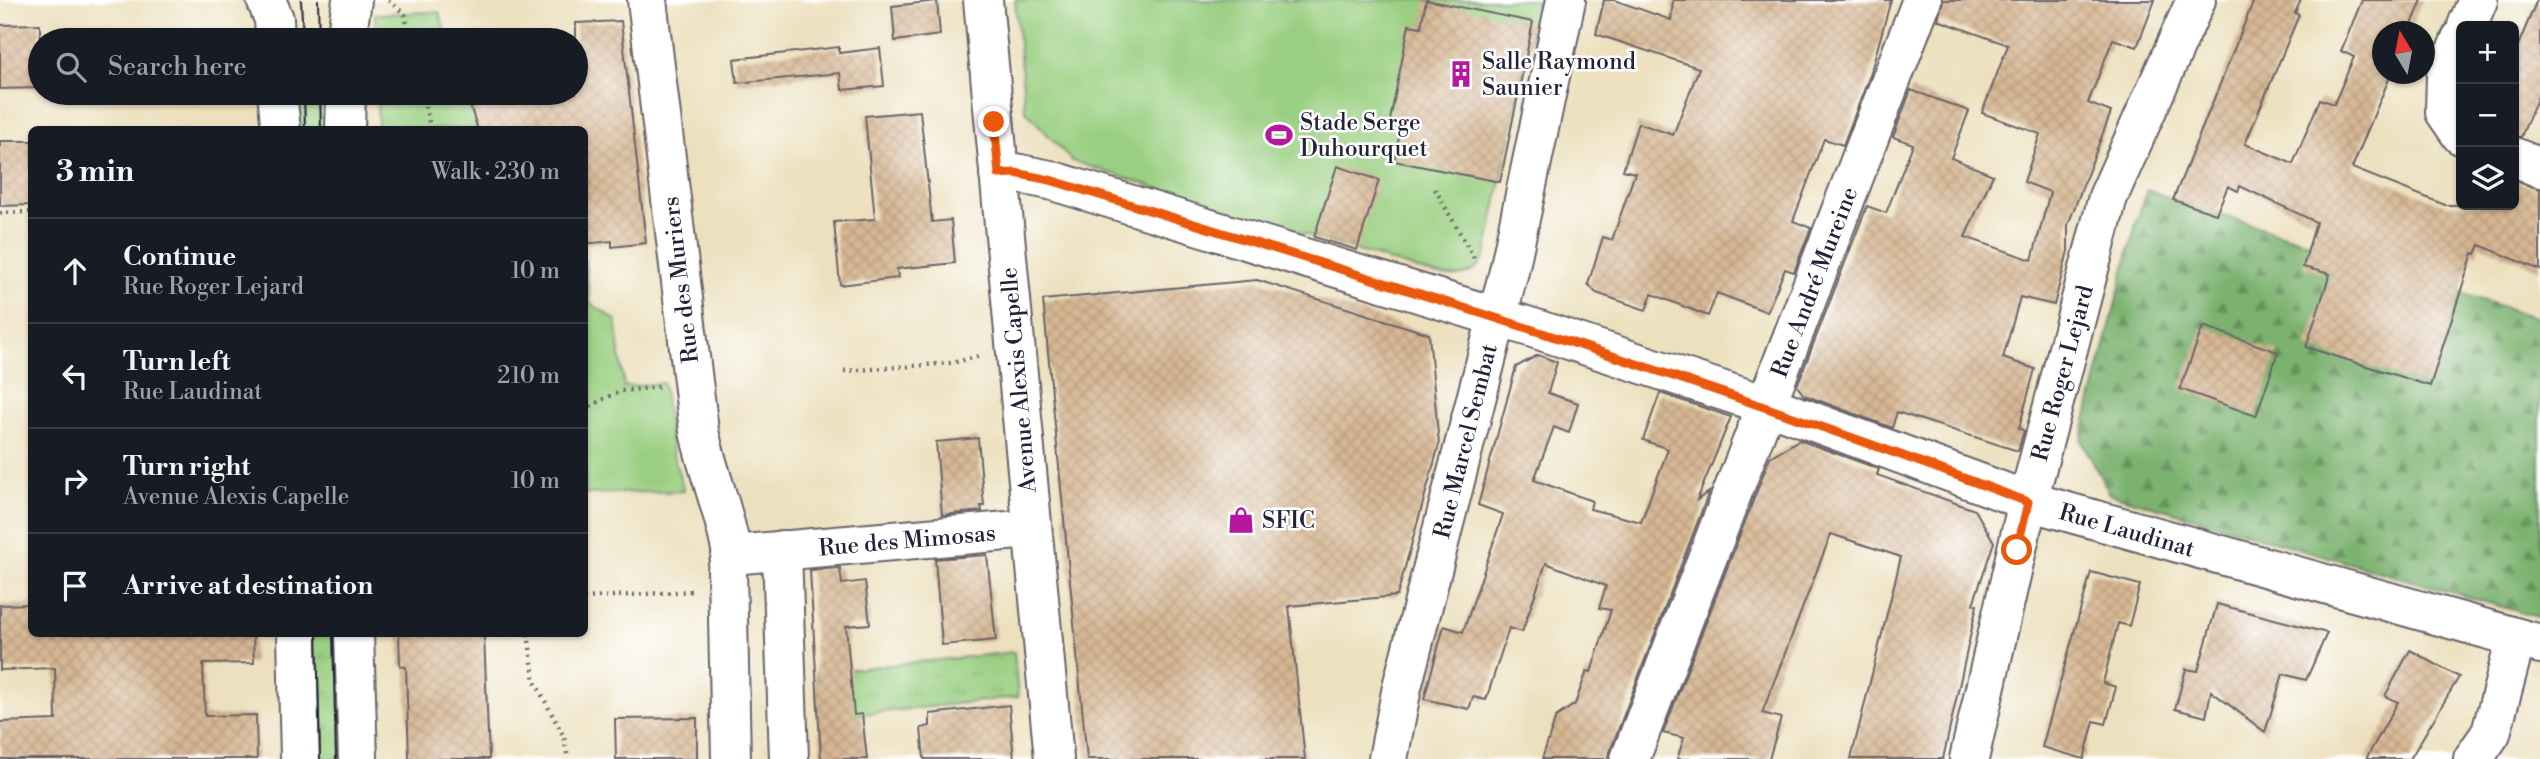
<!DOCTYPE html>
<meta charset="utf-8">
<style>
body{margin:0;font-family:"Libre Bodoni",serif;background:#242831;color:#f1f3f6}
.controls{position:absolute;right:21px;top:21px;display:grid;overflow:hidden;border-radius:10px;box-shadow:0 2px 5px #0004}
.controls button{width:63px;height:63px;display:grid;place-items:center;padding:0;border:0;border-bottom:2px solid #363941;background:#171b24;color:#f1f3f6;font:35px sans-serif}
.compass{position:absolute;left:2372px;top:21px;width:63px;height:63px;border-radius:50%;background:#171b24;box-shadow:0 2px 5px #0004;rotate:350deg}
.stop{position:absolute;width:21px;height:21px;margin:-16px;border:5px solid #ea580c;border-radius:50%;background:#fff}
.stop.end{background:#ea580c;border-color:#fff;box-shadow:0 2px 7px #0008}
.list{margin:0;padding:0;list-style:none}
h2{display:flex;justify-content:space-between;align-items:center;height:91px;margin:0;padding:0 28px;font-size:30px}
h2 small{font-size:23px;font-weight:400;color:#9ea1a6}
.list li{display:grid;grid-template-columns:46px 1fr auto;gap:21px;align-items:center;box-sizing:border-box;height:105px;padding:0 28px;border-top:2px solid #363941}
.list b{display:block;font-size:26px;white-space:nowrap}
.list p{margin:0;font-size:23px;white-space:nowrap;color:#9ea1a6}
.list em{font-size:23px;font-style:normal;color:#9ea1a6}
.icon{flex:none;width:38px;height:38px;fill:none;stroke:currentColor;stroke-width:2;stroke-linecap:round;stroke-linejoin:round}
.map{position:relative;flex:none;width:2540px;height:759px;overflow:hidden}
.search{position:absolute;background:#171b24;box-shadow:0 2px 5px #0004;left:28px;top:28px;width:560px;height:77px;display:flex;align-items:center;gap:18px;box-sizing:border-box;padding:0 24px;border-radius:38px;color:#9ea1a6;font-size:26px}
.panel{position:absolute;background:#171b24;box-shadow:0 2px 5px #0004;left:28px;top:126px;width:560px;height:511px;border-radius:10px}
.map>svg:first-child{display:block}
.grass{fill:url(#grass-tufts);stroke:#5e785e;stroke-width:2}
.forest{fill:url(#forest-firs);stroke:#4e6a55;stroke-width:2}
.green{fill:#9acf81;stroke:#5e785e;stroke-width:2}
.building{fill:url(#building-cross-hatch)}
.lines{fill:none;stroke-linecap:round;stroke-linejoin:round}
.minor-casing{stroke:#696469;stroke-width:42}
.path{stroke:#696469;stroke-width:4.5;stroke-dasharray:2 5;stroke-linecap:butt}
.minor{stroke:#fff;stroke-width:38}
.tram{stroke:#22223b;stroke-width:2}
.route{stroke:#ea580c;stroke-width:9}
.labels{text-anchor:middle;stroke-width:5;stroke-linejoin:round;paint-order:stroke}
.poi-label{font-size:23px;fill:#22223b;stroke:#fff;text-anchor:start}
.street-label{font-size:23px;fill:#22223b;stroke:#fff}
</style>
<div class="map">
<svg width="2540" height="759" viewBox="0 0 2540 759">
<defs>
<pattern id="grass-tufts" width="24" height="20" patternUnits="userSpaceOnUse" patternTransform="scale(1.75)"><rect width="24" height="20" fill="#9acf81"/><path d="M3 7l-1-3M5 7V3M7 7l1-3M15 17l-1-3M17 17v-4M19 17l1-3" fill="none" stroke="#84b170"/></pattern>
<pattern id="forest-firs" width="22" height="20" patternUnits="userSpaceOnUse" patternTransform="scale(1.75)"><rect width="22" height="20" fill="#7bb26f"/><path d="M5 1l3.5 6h-7zM16 11l3.5 6h-7z" fill="#64905c"/></pattern>
<pattern id="building-cross-hatch" width="8" height="8" patternUnits="userSpaceOnUse" patternTransform="scale(1.75)"><rect width="8" height="8" fill="#d7b793"/><path d="M0 0l8 8M0 8l8-8" fill="none" stroke="#b89d80"/></pattern>
</defs>
<rect width="100%" height="100%" fill="#fff"/>
<filter id="ink" filterUnits="userSpaceOnUse"><feTurbulence type="fractalNoise" baseFrequency=".0143" numOctaves="2"/><feDisplacementMap in="SourceGraphic" scale="14" xChannelSelector="R" yChannelSelector="G"/><feConvolveMatrix kernelMatrix="1 2 1 2 8 2 1 2 1" color-interpolation-filters="sRGB"/></filter>
<filter id="wash" filterUnits="userSpaceOnUse"><feTurbulence type="fractalNoise" baseFrequency=".00686" numOctaves="4" result="noise"/><feDisplacementMap in="SourceGraphic" scale="28" xChannelSelector="R" yChannelSelector="G"/><feGaussianBlur stdDeviation="1.57" result="paint"/><feColorMatrix in="noise" values="0 0 0 0 0 0 0 0 0 0 0 0 0 0 0 0 0 1.4 0 .05"/><feComposite in="paint" operator="in"/></filter>
<g filter="url(#wash)">
<rect width="100%" height="100%" fill="#ece0be"/>
<g class="grass">
<path d="M297 93H327L328 129H298Z"/>
<path d="M310 634H341L343 759H314Z"/>
<path d="M1014 652 1018 697 819 719 816 673Z"/>
</g>
<path class="forest" d="M2147 190 2540 319V618L2110 494 2081 440 2136 223Z"/>
<g class="green">
<path d="M1015 0H1538L1486 254C1473 282 1451 278 1425 272L1072 161 1025 110Z"/>
<path d="M439 12 448 40H376L375 14Z"/>
<path d="M377 93H465L478 129H378Z"/>
<path d="M584 259 590 303 616 320 624 387 663 383 672 451 684 491 585 494Z"/>
</g>
<g id="blocks">
<g class="building">
<path d="M1426 0 1533 22 1500 182 1394 161 1402 123 1390 120 1409 25 1421 27Z"/>
<path d="M1604 0H1614L1671 20 1673 0H1891L1870 75 1843 145 1824 139 1793 221 1811 228 1794 272 1785 269 1767 312 1717 293 1708 316 1652 294 1646 310 1596 293 1588 284 1603 237 1612 240 1635 173 1623 170 1638 123 1673 135 1699 68 1596 34Z"/>
<path d="M1943 0H2155L2137 47 2113 39 2088 103 2111 112 2068 225V251L2054 305 2020 297 2003 358 2035 369 2019 428 2024 431 2018 451 1897 412 1892 428 1804 395 1797 386 1867 206 1886 213 1913 144 1893 137 1911 90 1969 111 1951 158 1993 175 1965 237 2032 260 2050 192 2024 182 2040 134 1982 113 2008 45 1938 20Z"/>
<path d="M2254 0H2301L2295 13 2299 15 2245 144 2293 164 2320 99 2334 104 2354 57 2341 51 2362 0H2422L2409 32H2383V74H2391L2352 168 2445 205H2514V181L2540 189V270L2480 245 2476 254 2473 253 2430 386 2306 347 2330 274 2303 267 2316 222 2240 186 2238 191 2228 186 2216 214 2173 200Z"/>
<path d="M2537 0H2540V92L2521 137 2514 136V55Z"/>
<path d="M937 1 940 35 895 41 892 6Z"/>
<path d="M621 21 646 243 612 247V241L584 244V130H478L466 93H576V23Z"/>
<path d="M40 24V88L0 89V25Z"/>
<path d="M839 47V53L880 48 884 86 842 90 840 73 737 83 734 59Z"/>
<path d="M920 111 932 222 951 220 955 263 897 269 898 278 840 285 834 222 875 219 865 116Z"/>
<path d="M0 141H32V205L0 206Z"/>
<path d="M1337 166 1379 180 1357 250 1314 237Z"/>
<path d="M1257 280 1429 334 1439 445 1397 596 1289 606 1305 759H1087L1043 300Z"/>
<path d="M2203 326 2278 352 2256 416 2180 389Z"/>
<path d="M1538 355 1557 362 1548 393 1578 403 1569 433 1554 427 1534 480 1592 501 1590 509 1641 522 1668 449 1643 440 1660 393 1731 417 1697 500 1709 492 1607 759H1542L1556 717 1575 704 1587 671 1591 672 1611 610 1599 608 1606 586 1546 563 1522 632 1509 628 1486 700 1473 697 1469 709 1424 699 1444 626 1463 632 1503 514 1478 505 1516 367Z"/>
<path d="M978 438 984 506H981L982 511 942 515 936 442Z"/>
<path d="M1799 440 1879 469 1877 475 1975 510 1994 542 1973 604 1977 605 1943 759H1851L1901 557 1831 534 1762 713 1781 718 1769 759H1677L1684 738 1663 733 1770 457Z"/>
<path d="M987 555 996 640 942 645 935 559Z"/>
<path d="M840 568 842 584 865 581 870 624 846 626 854 715 862 714 867 759H821L810 570Z"/>
<path d="M2091 572 2140 585 2129 626 2118 623 2103 683 2116 687 2106 724 2094 721 2084 759 2042 747Z"/>
<path d="M32 604V634H253L254 663 203 664 205 716 256 715 257 759H0V722L56 720 55 668 0 670V605Z"/>
<path d="M2217 604 2327 633 2306 680 2283 674 2265 732 2211 691 2206 717 2175 709 2186 669 2198 671Z"/>
<path d="M399 634H484L489 759H409L406 667 400 666Z"/>
<path d="M2410 650 2459 677 2410 759H2366L2398 702 2385 696Z"/>
<path d="M1009 705 1014 759H924L921 728 930 726V714Z"/>
<path d="M697 718V759H616L615 719Z"/>
</g>
</g>
</g>
<g filter="url(#ink)">
<use href="#blocks" fill-opacity="0" stroke="#696469" stroke-width="2"/>
<g class="lines">
<defs>
<g id="minor">
<path d="M266 0 274 19 275 40"/>
<path d="M647 0 699 431C708 473 725 512 732 555L1031 529"/>
<path d="M983 0 1054 759"/>
<path d="M2467 26 2478 0"/>
<path d="M2461 39 2446 76 2445 112 2461 135"/>
<path d="M346 40 352 0"/>
<path d="M277 93 281 130"/>
<path d="M345 130 346 93"/>
<path d="M2514 157 2540 168"/>
<path d="M999 174 1015 173 1050 180 1533 328 1787 412 2028 501 2540 644"/>
<path d="M782 550 789 759"/>
<path d="M297 634 300 759"/>
<path d="M354 634 358 759"/>
<path d="M731 759 727 570 732 555"/>
<path d="M1388 759 1402 687 1509 271 1566 0"/>
<path d="M1630 759 1922 0"/>
<path d="M1969 759 2028 501 2108 197 2196 0"/>
<path d="M2473 759 2491 733 2516 639"/>
</g>
</defs>
<use href="#minor" class="minor-casing"/>
<g class="path">
<path d="M389 0 405 15 410 40"/>
<path d="M422 93 431 130"/>
<path d="M1435 189 1474 258"/>
<path d="M0 213 32 212"/>
<path d="M844 371 952 363 980 356"/>
<path d="M584 409 620 391 660 387"/>
<path d="M584 598 692 591"/>
<path d="M528 634 535 682 564 737 568 759"/>
</g>
<use href="#minor" class="minor"/>
<g class="tram">
<path d="M301 0 303 40"/>
<path d="M318 0 319 40"/>
<path d="M304 93 305 130"/>
<path d="M320 93 321 130"/>
<path d="M317 634 320 759"/>
<path d="M333 634 336 759"/>
</g>
</g>
</g>
<g class="lines" filter="url(#ink)">
<path class="route" d="M994 122 999 174 1015 173 1050 180C1379 280 1706 380 2028 502L2017 550"/>
</g>
<defs>
<symbol id="building-bare" viewBox="-9 -9 18 18"><path d="M-4-6H4V6H1V3H-1V6H-4ZM-2.5-4.3h1.7v1.8h-1.7ZM.8-4.3h1.7v1.8H.8ZM-2.5-1h1.7V.8h-1.7ZM.8-1h1.7V.8H.8Z" fill="#b5179e" stroke="#fff" stroke-width="2.5" paint-order="stroke"/></symbol>
<symbol id="stadium-bare" viewBox="-9 -9 18 18"><path d="M0-5a6.5 5 0 1 0 0 10a6.5 5 0 1 0 0-10ZM-3.5-1.8h7v3.6h-7Z" fill="#b5179e" stroke="#fff" stroke-width="2.5" paint-order="stroke"/></symbol>
<symbol id="shop-bare" viewBox="-9 -9 18 18"><path d="M-5-2.5h2.3a2.7 3.5 0 0 1 5.4 0H5L5.5 6h-11ZM-1.5-2.5h3a1.5 2.3 0 0 0-3 0Z" fill="#b5179e" stroke="#fff" stroke-width="2.5" paint-order="stroke"/></symbol>
</defs>
<g fill-rule="evenodd">
<use href="#building-bare" x="1442" y="55" width="38" height="38"/>
<use href="#stadium-bare" x="1260" y="116" width="38" height="38"/>
<use href="#shop-bare" x="1222" y="501" width="38" height="38"/>
</g>
<g class="labels">
<g class="poi-label">
<text x="1482" y="69">Salle Raymond<tspan x="1482" dy="26">Saunier</tspan></text>
<text x="1300" y="130">Stade Serge<tspan x="1300" dy="26">Duhourquet</tspan></text>
<text x="1262" y="528">SFIC</text>
</g>
<g class="street-label">
<text transform="translate(680 280) rotate(-97)" y="8">Rue des Muriers</text>
<text transform="translate(1814 282) rotate(-69)" y="8">Rue André Mureine</text>
<text transform="translate(2062 373) rotate(-75)" y="8">Rue Roger Lejard</text>
<text transform="translate(1018 380) rotate(-95)" y="8">Avenue Alexis Capelle</text>
<text transform="translate(1465 441) rotate(-76)" y="8">Rue Marcel Sembat</text>
<text transform="translate(2127 530) rotate(16)" y="8">Rue Laudinat</text>
<text transform="translate(907 540) rotate(-5)" y="8">Rue des Mimosas</text>
</g>
</g>
</svg>
<div class="controls">
<button>+</button>
<button>−</button>
<button><svg class="icon" aria-label="layers" viewBox="0 0 24 24"><path d="M12 4l9 5-9 5-9-5zM3 14l9 5 9-5"/></svg></button>
</div>
<svg class="compass" viewBox="-18 -18 36 36"><path d="M0-13l5 13h-10z" fill="#e53935"/><path d="M0 13l5-13h-10z" fill="#9ea1a6"/></svg>
<div class="stop" style="left:2017px;top:550px"></div>
<div class="stop end" style="left:994px;top:122px"></div>
<div class="search"><svg class="icon" aria-label="search" viewBox="0 0 24 24"><circle cx="10" cy="10" r="6"/><path d="M15 15l6 6"/></svg>Search here</div>
<section class="panel">
<h2>3 min<small>Walk · 230 m</small></h2>
<ul class="list">
<li><svg class="icon" aria-label="ahead" viewBox="0 0 24 24"><path d="M12 20V5M6 11l6-6 6 6"/></svg><div><b>Continue</b><p>Rue Roger Lejard</p></div><em>10 m</em></li>
<li><svg class="icon" aria-label="left" viewBox="0 0 24 24"><path d="M17 20v-9H6M10 6l-5 5 5 5"/></svg><div><b>Turn left</b><p>Rue Laudinat</p></div><em>210 m</em></li>
<li><svg class="icon" aria-label="right" viewBox="0 0 24 24"><path d="M7 20v-9h11M14 6l5 5-5 5"/></svg><div><b>Turn right</b><p>Avenue Alexis Capelle</p></div><em>10 m</em></li>
<li><svg class="icon" aria-label="arrive" viewBox="0 0 24 24"><path d="M6 21V4h12l-3 4 3 4H6"/></svg><div><b>Arrive at destination</b></div></li>
</ul>
</section>
</div>
